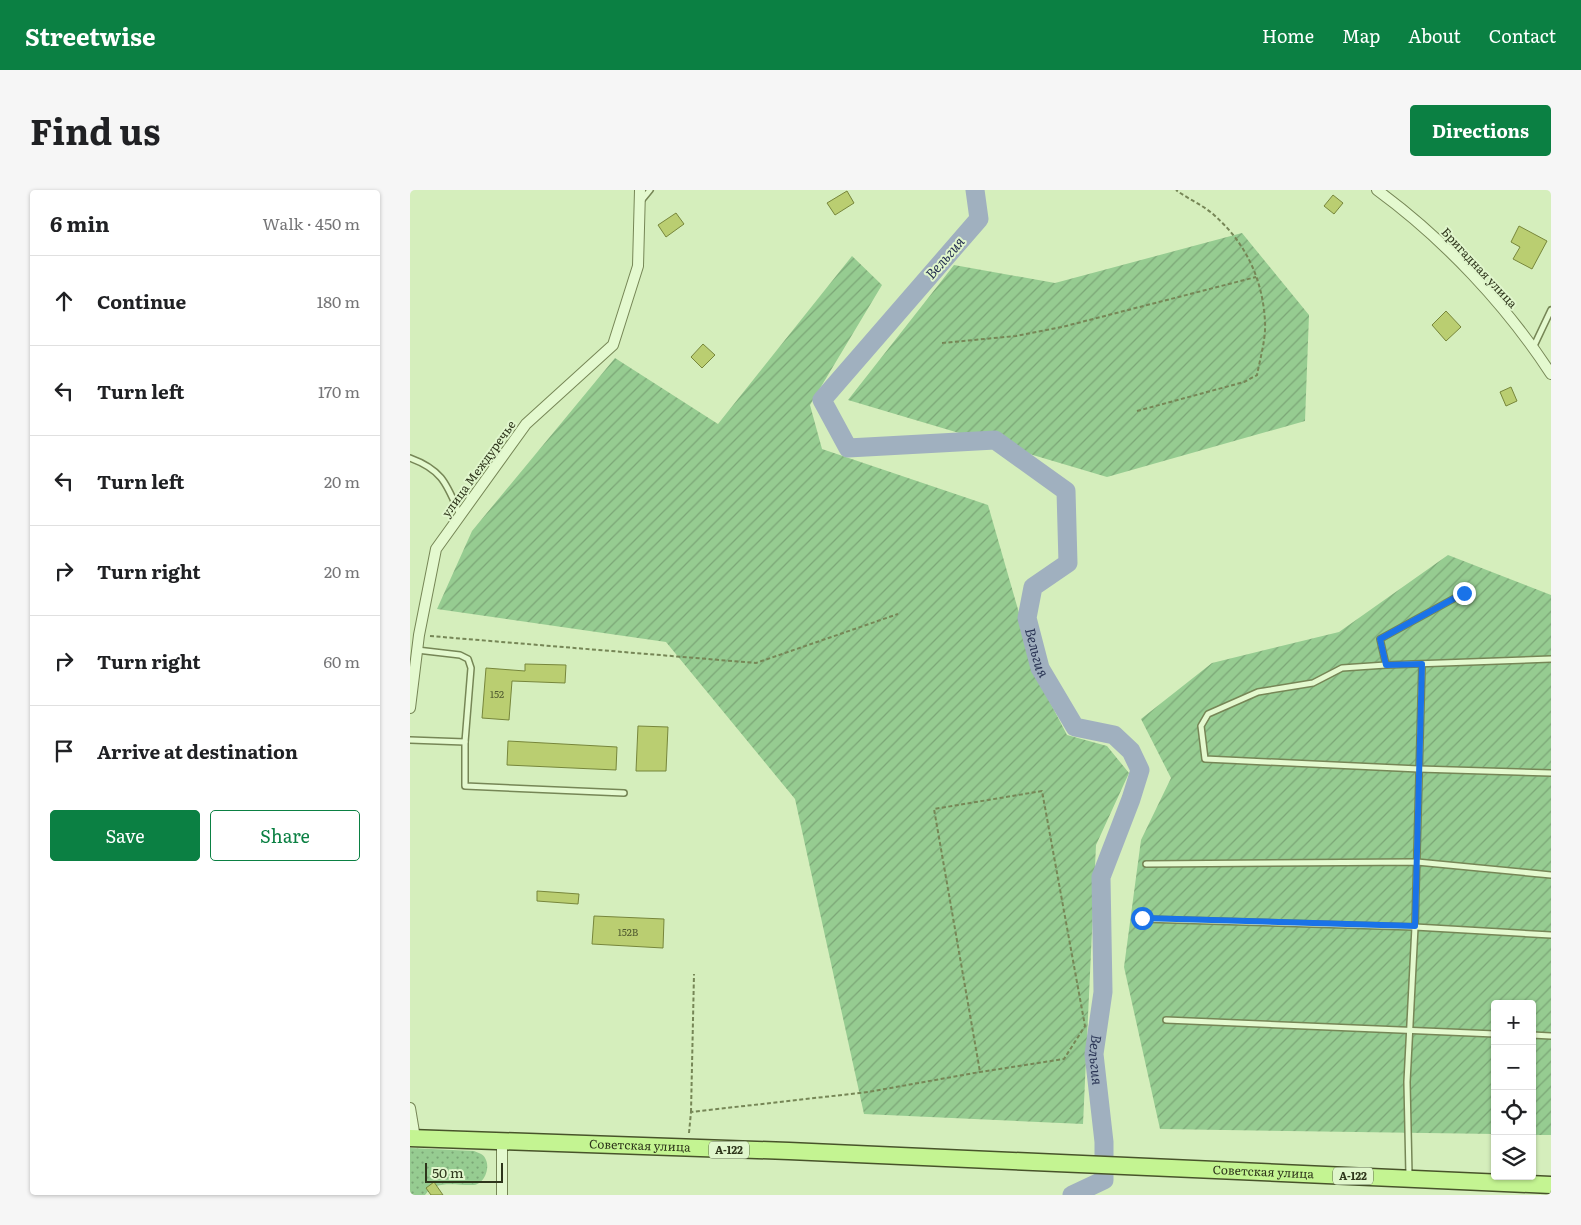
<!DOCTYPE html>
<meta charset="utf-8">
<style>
body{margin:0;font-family:Literata,serif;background:#f6f6f6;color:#202124}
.controls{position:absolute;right:15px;bottom:15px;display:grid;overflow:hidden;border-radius:5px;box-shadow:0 1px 4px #0004}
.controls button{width:45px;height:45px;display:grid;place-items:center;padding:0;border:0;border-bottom:1px solid #e0e0e0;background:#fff;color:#202124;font:25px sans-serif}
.scale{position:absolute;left:15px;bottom:12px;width:78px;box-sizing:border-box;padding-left:5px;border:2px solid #2e351b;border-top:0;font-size:14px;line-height:18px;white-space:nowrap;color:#2e351b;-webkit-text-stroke:4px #e0f6cc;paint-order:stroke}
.stop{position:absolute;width:15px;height:15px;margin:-11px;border:4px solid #1a73e8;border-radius:50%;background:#fff}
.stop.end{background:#1a73e8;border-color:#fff;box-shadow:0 1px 5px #0008}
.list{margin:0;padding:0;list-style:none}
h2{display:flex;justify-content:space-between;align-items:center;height:65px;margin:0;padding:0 20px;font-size:21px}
h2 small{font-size:16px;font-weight:400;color:#757577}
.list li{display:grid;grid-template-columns:32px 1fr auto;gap:15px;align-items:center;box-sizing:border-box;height:90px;padding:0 20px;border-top:1px solid #e0e0e0}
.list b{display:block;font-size:19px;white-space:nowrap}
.list em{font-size:16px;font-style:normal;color:#757577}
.actions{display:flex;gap:10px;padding:15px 20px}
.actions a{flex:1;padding:11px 0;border:1px solid #0b8043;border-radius:5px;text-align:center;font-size:18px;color:#0b8043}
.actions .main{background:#0b8043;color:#fff}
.icon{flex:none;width:28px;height:28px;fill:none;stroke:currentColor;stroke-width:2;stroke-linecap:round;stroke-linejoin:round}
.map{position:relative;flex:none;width:1141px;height:1005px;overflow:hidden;border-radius:5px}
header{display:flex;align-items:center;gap:30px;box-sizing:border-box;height:70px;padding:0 25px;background:#0b8043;color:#fff}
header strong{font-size:24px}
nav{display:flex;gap:28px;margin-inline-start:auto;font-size:18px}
.intro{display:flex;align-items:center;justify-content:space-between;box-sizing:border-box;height:120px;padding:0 30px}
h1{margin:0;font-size:35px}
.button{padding:12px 22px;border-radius:5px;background:#0b8043;color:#fff;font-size:18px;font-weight:700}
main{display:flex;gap:30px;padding:0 30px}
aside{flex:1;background:#fff;border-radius:5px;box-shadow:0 1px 4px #0004}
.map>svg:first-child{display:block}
.grass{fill:url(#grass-dots)}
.garden{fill:url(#garden-furrows)}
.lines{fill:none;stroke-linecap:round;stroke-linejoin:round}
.river{stroke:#a0b0bf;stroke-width:19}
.building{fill:#bace71;stroke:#77863b}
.lane-casing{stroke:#768656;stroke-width:8}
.street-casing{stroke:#768656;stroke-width:12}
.primary-casing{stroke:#48532a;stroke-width:19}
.path{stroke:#768656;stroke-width:2;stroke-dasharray:4 2.5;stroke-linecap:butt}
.lane{stroke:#e4f9cf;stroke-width:5}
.street{stroke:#e4f9cf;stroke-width:10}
.primary{stroke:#c4f492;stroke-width:16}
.route{stroke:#1a73e8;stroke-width:6}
.labels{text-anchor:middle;stroke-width:4;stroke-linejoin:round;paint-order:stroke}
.number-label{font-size:10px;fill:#515b30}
.shield{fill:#e0f6cc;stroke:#636f50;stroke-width:1}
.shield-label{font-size:11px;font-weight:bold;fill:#2e351b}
.street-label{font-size:12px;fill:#2e351b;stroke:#e0f6cc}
.water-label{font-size:14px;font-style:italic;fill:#2a3555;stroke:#e0f6cc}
</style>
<header>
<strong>Streetwise</strong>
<nav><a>Home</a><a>Map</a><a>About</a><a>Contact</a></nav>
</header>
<div class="intro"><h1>Find us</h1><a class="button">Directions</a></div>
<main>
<aside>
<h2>6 min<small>Walk · 450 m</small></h2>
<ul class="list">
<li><svg class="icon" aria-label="ahead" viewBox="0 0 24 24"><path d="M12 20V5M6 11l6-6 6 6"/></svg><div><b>Continue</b></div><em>180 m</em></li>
<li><svg class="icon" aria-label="left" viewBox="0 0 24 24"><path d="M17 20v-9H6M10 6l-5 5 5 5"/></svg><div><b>Turn left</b></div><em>170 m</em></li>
<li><svg class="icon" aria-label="left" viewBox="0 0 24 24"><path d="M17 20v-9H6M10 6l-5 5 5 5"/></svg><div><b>Turn left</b></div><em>20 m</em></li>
<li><svg class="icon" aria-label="right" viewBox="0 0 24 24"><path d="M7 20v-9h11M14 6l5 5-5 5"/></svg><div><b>Turn right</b></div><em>20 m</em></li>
<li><svg class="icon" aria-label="right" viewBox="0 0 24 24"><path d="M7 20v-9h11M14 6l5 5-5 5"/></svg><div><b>Turn right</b></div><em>60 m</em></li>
<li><svg class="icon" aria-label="arrive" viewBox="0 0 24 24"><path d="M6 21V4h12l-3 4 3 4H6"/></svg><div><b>Arrive at destination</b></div></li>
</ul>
<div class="actions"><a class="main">Save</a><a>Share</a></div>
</aside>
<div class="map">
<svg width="1141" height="1005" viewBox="0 0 1141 1005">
<defs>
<pattern id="grass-dots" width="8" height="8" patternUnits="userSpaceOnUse" patternTransform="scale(1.25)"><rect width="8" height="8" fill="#96cc91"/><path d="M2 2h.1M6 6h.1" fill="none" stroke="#7ba676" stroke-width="1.8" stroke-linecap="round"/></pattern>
<pattern id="garden-furrows" width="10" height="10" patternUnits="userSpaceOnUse" patternTransform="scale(1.25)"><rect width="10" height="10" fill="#96cc91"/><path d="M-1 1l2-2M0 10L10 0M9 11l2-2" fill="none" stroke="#7ba676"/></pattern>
</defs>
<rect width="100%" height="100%" fill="#d5eebc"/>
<path class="grass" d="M0 958 64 961C69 963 74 964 76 970 80 979 74 994 64 995 47 996 26 989 15 1005H0Z"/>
<g class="garden">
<path d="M832 43 899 125 895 231 697 287 438 210 544 75 645 93Z"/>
<path d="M442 66 472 95 400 215 412 259 578 315 628 489 657 545 697 556 719 583 686 655 673 934 454 924 385 609 256 452 27 419 62 341 205 168 308 234Z"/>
<path d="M1038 365 1141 405V945H1122V814H1085V944L750 939 714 777 731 650 761 588 731 529 802 473 929 442Z"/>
</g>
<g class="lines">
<path class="river" id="s1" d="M565 0 569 29 412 210 438 258 585 250 656 301 658 373 623 397 617 428 630 478 665 537 704 545 721 561 730 580 721 609 691 687 693 802 684 864 694 952V990L662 1005"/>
</g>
<g class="building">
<path d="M437 1 444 13 425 25 417 13Z"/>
<path d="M923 5 933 13 924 24 914 16Z"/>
<path d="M266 23 274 34 256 47 248 35Z"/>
<path d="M1109 36 1137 51 1122 79 1103 69 1110 57 1101 52Z"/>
<path d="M1036 121 1051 137 1036 151 1022 135Z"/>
<path d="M293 154 305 165 292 178 281 167Z"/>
<path d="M1101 197 1107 211 1096 216 1090 202Z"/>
<path d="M115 474 156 475 155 493 102 491 99 530 72 528 76 478 115 481Z"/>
<path d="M228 536 258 537 256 581H226Z"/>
<path d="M98 551 207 557 206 580 97 575Z"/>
<path d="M127 701 169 704 168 714 127 711Z"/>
<path d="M184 726 254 729 253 758 182 754Z"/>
<path d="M24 992 33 1005H21L16 998Z"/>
</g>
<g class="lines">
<defs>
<g id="lane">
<path d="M231 11 240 0"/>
<path d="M1123 158 1141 120"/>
<path d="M0 268C33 280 37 295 50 325"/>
<path d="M1054 403 970 449 976 475 1141 469"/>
<path d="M976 475 932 478 903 493 848 502 798 524 791 536 795 569 1009 579 1141 583"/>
<path d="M0 550 55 552 61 478 58 469 50 465 7 460"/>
<path d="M55 552V596L214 603"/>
<path d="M736 674 1007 672 1141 685"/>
<path d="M732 729 1005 737 1141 745"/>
<path d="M756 830 1085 844"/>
<path d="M1122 845 1141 846"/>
<path d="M999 985 997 892 1005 737 1012 474"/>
</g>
<g id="street">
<path d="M967 0C1034 49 1096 115 1141 184"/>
<path d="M0 518 9 445 26 359 116 234 203 155 228 76 230 0"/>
<path d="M0 918 5 948"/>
<path d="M92 952V1005"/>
</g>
<g id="primary">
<path id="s2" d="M0 948 379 961 1141 995"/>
</g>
</defs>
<use href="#lane" class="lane-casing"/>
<use href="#street" class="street-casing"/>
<use href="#primary" class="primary-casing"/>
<g class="path">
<path d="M532 153 606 146 652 137 846 87"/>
<path d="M727 221 834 192 847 185C850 169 856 149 855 132 853 90 836 53 804 25 793 15 778 9 766 0"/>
<path d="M20 446 346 473 488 424"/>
<path d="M281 922 284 784"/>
<path d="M279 943 281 922 458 902 570 882 654 869 675 836 632 601 524 619 570 882"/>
</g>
<use href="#lane" class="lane"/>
<use href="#street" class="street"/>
<use href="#primary" class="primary"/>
</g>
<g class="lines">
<path class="route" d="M732 728 1005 736 1012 474 976 475 970 449 1054 403"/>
</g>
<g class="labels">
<g class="number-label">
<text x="87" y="508">152</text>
<text x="218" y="746">152В</text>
</g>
<g class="shield">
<rect x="299" y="951.5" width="40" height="17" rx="4"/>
<rect x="923" y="977.5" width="40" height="17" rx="4"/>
</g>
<g class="shield-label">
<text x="319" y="964">А-122</text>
<text x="943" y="990">А-122</text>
</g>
<g class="street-label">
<text transform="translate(1069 78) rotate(47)" y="4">Бригадная улица</text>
<text transform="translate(69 279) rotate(-54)" y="4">улица Междуречье</text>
<text dy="4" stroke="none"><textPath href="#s2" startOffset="230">Советская улица</textPath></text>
<text dy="4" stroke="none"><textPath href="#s2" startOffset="854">Советская улица</textPath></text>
</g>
<g class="water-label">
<text transform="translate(535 68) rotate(-49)" y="5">Вельгия</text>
<text dy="5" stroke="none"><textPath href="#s1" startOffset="740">Вельгия</textPath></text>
<text dy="5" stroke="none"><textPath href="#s1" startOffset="1206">Вельгия</textPath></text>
</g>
</g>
</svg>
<div class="controls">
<button>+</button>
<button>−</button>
<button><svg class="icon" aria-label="locate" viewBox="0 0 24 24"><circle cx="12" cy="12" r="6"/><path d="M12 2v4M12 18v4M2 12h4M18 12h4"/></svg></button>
<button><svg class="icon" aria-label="layers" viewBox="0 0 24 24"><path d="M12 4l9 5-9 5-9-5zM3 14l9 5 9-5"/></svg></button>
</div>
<div class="scale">50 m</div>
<div class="stop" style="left:732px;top:728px"></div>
<div class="stop end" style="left:1054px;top:403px"></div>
</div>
</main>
